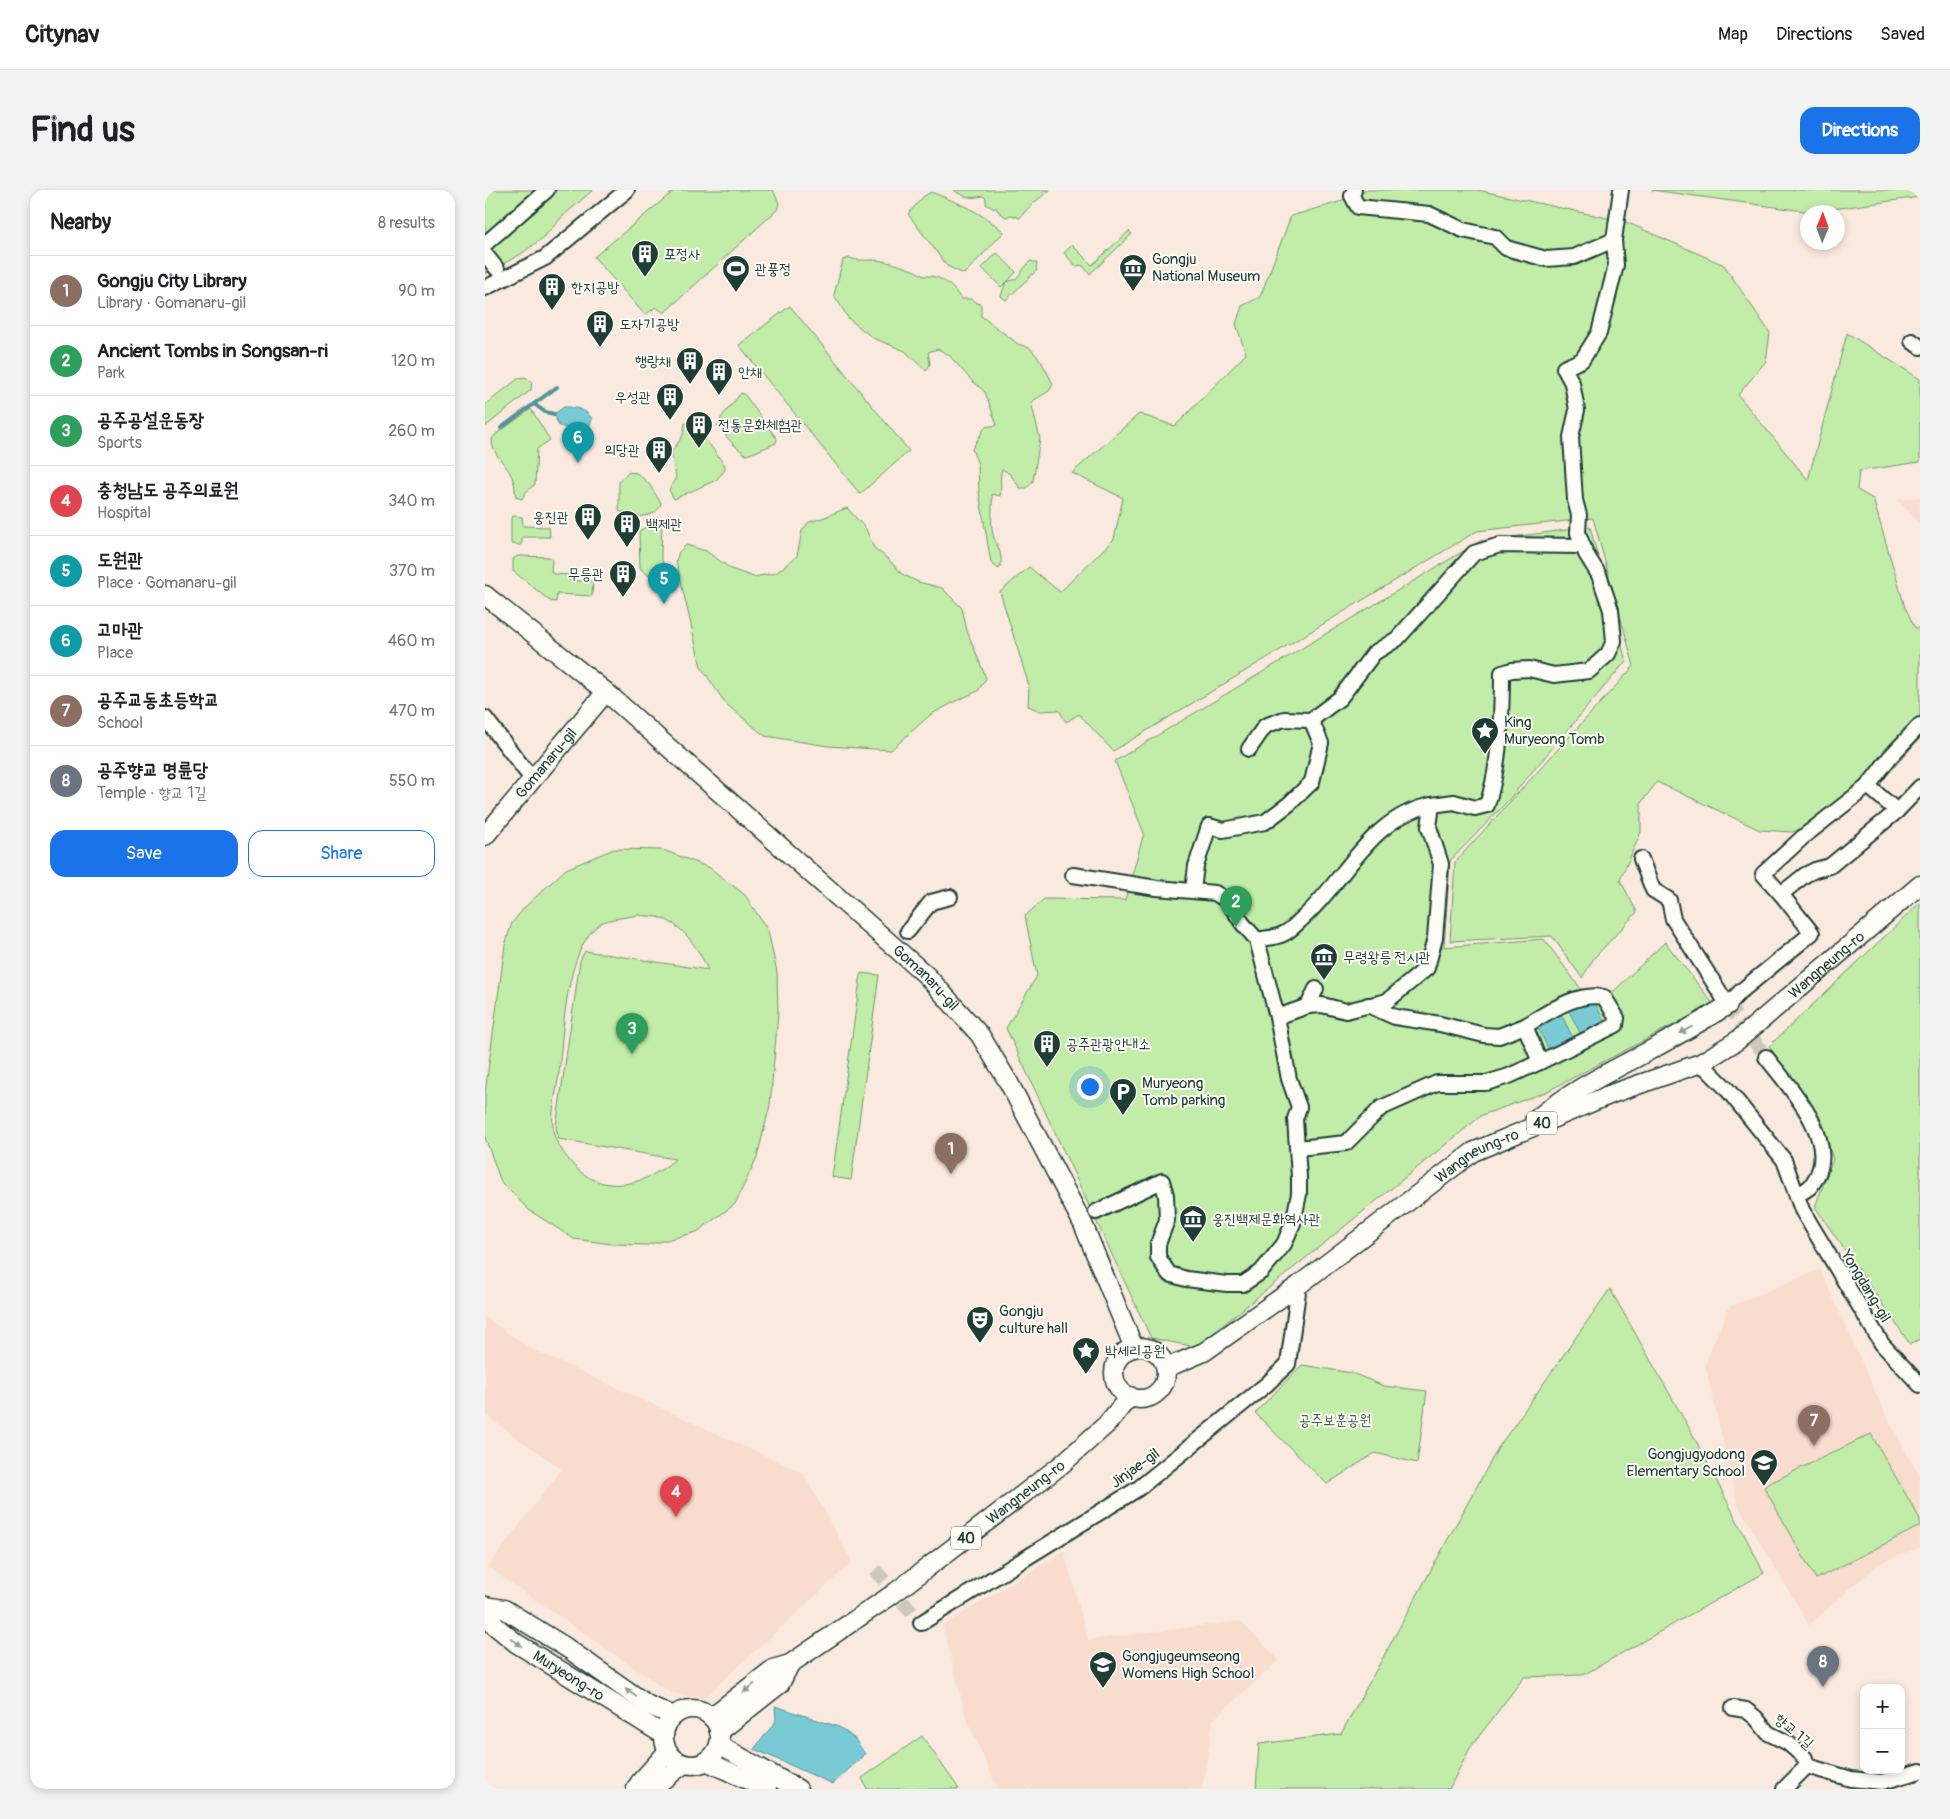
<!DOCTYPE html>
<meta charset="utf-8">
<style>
body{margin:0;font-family:Pangolin,"Poor Story",sans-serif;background:#f2f2f2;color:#202124}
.controls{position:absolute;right:15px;bottom:15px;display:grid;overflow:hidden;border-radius:10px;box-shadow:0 2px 8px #0003}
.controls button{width:45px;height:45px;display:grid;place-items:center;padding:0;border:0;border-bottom:1px solid #e0e0e0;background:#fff;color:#202124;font:25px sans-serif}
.compass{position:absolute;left:1315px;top:15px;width:45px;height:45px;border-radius:50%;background:#fff;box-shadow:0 2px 8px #0003;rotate:1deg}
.you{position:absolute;left:604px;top:896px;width:18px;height:18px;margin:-12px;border:4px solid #fff;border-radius:50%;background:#1a73e8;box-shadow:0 0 0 8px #1a73e833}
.badge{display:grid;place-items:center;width:32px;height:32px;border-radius:50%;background:#1a73e8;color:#fff;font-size:16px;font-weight:700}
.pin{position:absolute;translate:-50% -41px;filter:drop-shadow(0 1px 2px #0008)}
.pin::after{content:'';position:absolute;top:26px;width:18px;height:15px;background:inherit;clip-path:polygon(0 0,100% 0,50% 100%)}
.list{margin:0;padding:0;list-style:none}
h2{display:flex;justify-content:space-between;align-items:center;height:65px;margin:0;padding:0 20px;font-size:21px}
h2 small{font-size:16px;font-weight:400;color:#757577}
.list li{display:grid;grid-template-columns:32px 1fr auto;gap:15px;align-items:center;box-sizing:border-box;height:70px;padding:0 20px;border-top:1px solid #e0e0e0}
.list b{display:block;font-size:19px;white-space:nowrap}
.list p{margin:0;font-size:16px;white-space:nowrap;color:#757577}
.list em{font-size:16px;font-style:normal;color:#757577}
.actions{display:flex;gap:10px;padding:15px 20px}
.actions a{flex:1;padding:11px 0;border:1px solid #1a73e8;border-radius:15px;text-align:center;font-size:18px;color:#1a73e8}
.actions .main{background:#1a73e8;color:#fff}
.map{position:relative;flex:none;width:1435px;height:1599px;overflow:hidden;border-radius:15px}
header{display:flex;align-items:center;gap:30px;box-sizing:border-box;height:70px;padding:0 25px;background:#fff;border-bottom:1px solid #e0e0e0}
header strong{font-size:24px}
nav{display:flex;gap:28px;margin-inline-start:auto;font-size:18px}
.intro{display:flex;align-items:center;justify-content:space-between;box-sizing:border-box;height:120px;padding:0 30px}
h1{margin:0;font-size:35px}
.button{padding:12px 22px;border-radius:15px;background:#1a73e8;color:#fff;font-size:18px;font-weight:700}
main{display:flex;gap:30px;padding:0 30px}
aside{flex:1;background:#fff;border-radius:15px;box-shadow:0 2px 8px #0003}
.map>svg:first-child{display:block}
.built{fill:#f8dccd}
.green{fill:#c2eda9;stroke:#70956e;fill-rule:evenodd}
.water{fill:#7acad5;stroke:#569295}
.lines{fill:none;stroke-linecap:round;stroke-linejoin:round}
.stream{stroke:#569295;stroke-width:4}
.minor-tunnel{stroke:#cec7bc;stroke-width:14;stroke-dasharray:14 7;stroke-linecap:butt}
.minor-casing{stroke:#1f3d34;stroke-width:18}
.major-casing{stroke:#1f3d34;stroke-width:21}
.minor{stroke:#fdfcf7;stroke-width:14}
.major{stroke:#fdfcf7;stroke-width:18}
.oneway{fill:#8e9c96}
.labels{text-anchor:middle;stroke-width:4;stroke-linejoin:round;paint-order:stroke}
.shield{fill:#fdfcf7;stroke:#62766e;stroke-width:1}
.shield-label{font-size:14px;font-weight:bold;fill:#1f3d34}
.poi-label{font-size:15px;fill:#1f3d34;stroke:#fdfcf7;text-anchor:start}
.street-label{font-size:15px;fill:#1f3d34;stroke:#fdfcf7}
.park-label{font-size:15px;fill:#40604b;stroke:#fdfcf7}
</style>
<header>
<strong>Citynav</strong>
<nav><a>Map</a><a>Directions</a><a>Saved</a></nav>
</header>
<div class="intro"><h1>Find us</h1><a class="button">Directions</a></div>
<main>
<aside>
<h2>Nearby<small>8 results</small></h2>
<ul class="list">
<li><span class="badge" style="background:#8d6e63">1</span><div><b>Gongju City Library</b><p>Library · Gomanaru-gil</p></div><em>90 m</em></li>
<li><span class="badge" style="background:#2e9e5b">2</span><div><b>Ancient Tombs in Songsan-ri</b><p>Park</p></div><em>120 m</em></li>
<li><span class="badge" style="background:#2e9e5b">3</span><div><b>공주공설운동장</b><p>Sports</p></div><em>260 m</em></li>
<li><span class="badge" style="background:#e0444e">4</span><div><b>충청남도 공주의료원</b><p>Hospital</p></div><em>340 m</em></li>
<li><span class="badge" style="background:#0f9aa8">5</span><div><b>도원관</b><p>Place · Gomanaru-gil</p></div><em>370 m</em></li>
<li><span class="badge" style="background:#0f9aa8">6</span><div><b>고마관</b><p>Place</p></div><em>460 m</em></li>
<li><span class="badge" style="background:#8d6e63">7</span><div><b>공주교동초등학교</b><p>School</p></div><em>470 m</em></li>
<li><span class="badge" style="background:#6b7280">8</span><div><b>공주향교 명륜당</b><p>Temple · 향교 1길</p></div><em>550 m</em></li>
</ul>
<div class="actions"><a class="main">Save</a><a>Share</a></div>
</aside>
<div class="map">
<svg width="1435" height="1599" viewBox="0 0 1435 1599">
<rect width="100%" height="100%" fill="#fae9de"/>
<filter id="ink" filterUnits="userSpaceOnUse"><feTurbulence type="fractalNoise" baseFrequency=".02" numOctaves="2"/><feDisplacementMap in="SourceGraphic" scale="10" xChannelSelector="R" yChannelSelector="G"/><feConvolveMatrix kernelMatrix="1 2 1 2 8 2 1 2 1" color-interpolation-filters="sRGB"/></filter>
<g filter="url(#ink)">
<g class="built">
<path d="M1435 307V334L1413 310Z"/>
<path d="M1335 1079 1401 1226 1435 1287V1357L1393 1374 1324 1435 1252 1313 1220 1174 1244 1117Z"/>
<path d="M0 1127 46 1159 318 1283 367 1372 219 1508 186 1503 3 1377 77 1279 0 1225Z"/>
<path d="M579 1361 603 1450 755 1431 794 1470 728 1530 717 1599H513L481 1527 458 1436Z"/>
</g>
<g class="green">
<path d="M0 0H108L78 26 59 47 36 64 0 84Z"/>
<path d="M190 0H288L294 13 292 20 179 123 171 117 160 125 109 67Z"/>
<path d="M469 0H565C553 9 544 16 535 28L526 25 521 27 513 21 511 17 509 19 501 14V8L498 6C487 9 477 7 469 0Z"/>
<path d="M876 0H992L1141 32 1239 75 1285 143 1281 171 1253 205 1323 290 1362 143 1435 189V272L1374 281 1372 300 1388 309 1420 417 1430 438H1435V548L1385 604 1332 634 1307 642 1275 640 1172 592 1156 613V642L1135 690 1152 722 1109 768 1097 788 1067 746 965 751 970 672 1149 476 1108 328 992 341 628 561 594 524 581 532 574 520 555 521 543 516 544 496 515 402 544 377 575 402 629 349 638 308 587 283 654 224 690 236 761 164 751 134 757 116 775 107 806 26 854 12Z"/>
<path d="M1167 0H1435V7L1326 22Z"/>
<path d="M446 2C472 12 498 23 519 42L479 84 462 76 423 24 438 7Z"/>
<path d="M644 41 647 44 605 84 598 76 594 75 592 77 579 63 587 55 607 75Z"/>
<path d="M512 63 531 82 522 92 531 89 545 71 552 73 551 78 552 80 521 110 516 106 521 92 516 97 497 78Z"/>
<path d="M364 68C373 71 380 70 389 70 400 70 430 79 439 86 456 85 467 95 476 109H486L496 115V126L533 154 545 158 556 171 568 194 564 201 546 212 555 249 548 291 542 298H535L525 284 517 279C514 289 517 296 515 306L507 304C508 317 505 332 508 345 512 357 520 366 514 379L506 373 494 302 493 274 487 259 500 237 512 235 500 202 487 191 464 165 453 159 443 162 445 174 441 181 420 161 388 148 364 129 349 105 358 70Z"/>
<path d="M305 116 424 261 375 304 254 155Z"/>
<path d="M40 187 47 192 46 200 0 237V215L34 188Z"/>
<path d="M256 203 259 204 292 249 291 253 270 262 261 265 248 254 232 236 238 225Z"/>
<path d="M46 219 65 250 52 259 50 294 40 303 37 309 31 307C30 301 30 293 27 287 22 274 6 264 7 249L11 244Z"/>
<path d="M200 233C213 234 231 265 240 275V280L231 290 189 309 184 300 191 287 186 263 198 245Z"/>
<path d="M143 282 152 283 164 294 176 313C172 330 146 328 134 321V292Z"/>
<path d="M362 318 381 339 389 358 403 369 417 384 433 392 457 398 477 418 482 441 501 488 493 501 473 510 445 525 406 560 343 556 280 546 241 514 216 477 191 371 194 362 201 355 221 361 246 379 268 387 291 383 312 366 317 341 324 332C338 329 348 323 362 318Z"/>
<path d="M28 326 37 327 38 336 64 337 65 347H37V353L35 355 27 354 26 352V328Z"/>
<path d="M177 331 176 366 181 384 179 386C170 387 159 386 155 377L154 341 166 334Z"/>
<path d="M1105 337 1141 471 1020 614 965 671 959 757 1059 749 1098 802 1129 801 1180 752 1228 814 1061 902 997 925 711 1157 666 1148 521 838 552 786 540 726 559 709 640 710 659 643 630 571 995 351Z"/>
<path d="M33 366 64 367 67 370 66 381 68 384 85 385V391H108L107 406 72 404 71 412 65 411 28 381V369Z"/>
<path d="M129 659 178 660 225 678 260 705 283 741 292 782 293 824 285 915 272 967 250 1014 212 1042 162 1055 126 1054 89 1049 44 1020 16 992 0 947V903L20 755 27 733 40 717 81 679ZM153 725C159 726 166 726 173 727 198 734 213 758 223 780L100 761 95 771 71 937 74 949 190 969C159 997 114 1008 84 970 77 961 68 949 68 937 66 921 72 899 74 883 78 845 80 756 116 733 123 729 144 727 153 725Z"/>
<path d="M1435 713V1149L1425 1154 1330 1017 1348 969 1331 921 1284 856Z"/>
<path d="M376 783 394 785 366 990 347 987Z"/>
<path d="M1125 1099 1208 1245 1279 1383 1098 1485 1039 1487 985 1558 964 1599H771L774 1554 856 1544 1013 1258Z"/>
<path d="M817 1175 867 1183 899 1196 942 1201 932 1273 890 1263 842 1294 770 1223Z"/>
<path d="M1386 1244 1435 1329V1336L1331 1389 1279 1297 1287 1292Z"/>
<path d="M437 1546 474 1599H382L377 1588Z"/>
</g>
<g class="water">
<path d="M79 217C90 217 102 219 107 229 106 232 106 235 103 237 100 239 78 238 74 236L69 224Z"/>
<path d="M1108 809 1121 835 1097 847 1084 821Z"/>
<path d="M1076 824 1089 850 1065 862 1052 836Z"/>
<path d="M290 1516 354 1537 369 1548 380 1564 348 1594 269 1559 291 1531Z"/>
</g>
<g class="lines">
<g class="stream">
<path d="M49 214 60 222 69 224"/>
<path d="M16 238 72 197"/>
</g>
<g class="minor-tunnel">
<path d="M1243 815 1281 867"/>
<path d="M390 1380 436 1433"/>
</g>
<defs>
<g id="minor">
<path d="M869 0 867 6 873 17 944 24 978 40 1010 47 1021 58 1061 69 1089 67 1129 50"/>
<path d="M0 54 62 0"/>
<path d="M0 64 12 79"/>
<path d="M0 98 60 68 142 0"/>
<path d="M1427 151 1435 157"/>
<path d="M0 528 47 589"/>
<path d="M764 559 780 536 799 529 826 530"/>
<path d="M1383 596 1405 567 1435 535"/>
<path d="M1156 669 1168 700 1184 710 1188 729 1243 815 1255 802 1327 743 1296 704 1320 685 1330 680 1345 676 1412 621 1435 597"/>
<path d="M588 685 672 698 730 703 743 711 758 734 772 750"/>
<path d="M708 700 711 676 724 636 738 640 780 632 804 614 827 592 836 553 826 530 855 508 889 463 912 449 989 363 1015 355 1098 356"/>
<path d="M1296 704 1278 684 1318 647 1383 596 1412 621"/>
<path d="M423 741 446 712 465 707"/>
<path d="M823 816 831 799"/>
<path d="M792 827 772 750C780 748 791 748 798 744 806 741 813 732 819 727 861 689 886 626 947 615"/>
<path d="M1040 836C1064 822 1091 802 1119 807L1132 828 1131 835 1055 872"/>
<path d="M1281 867C1304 897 1353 948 1331 988 1329 991 1327 995 1325 997 1321 1000 1316 1003 1312 1005"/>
<path d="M1216 873 1242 899 1299 970 1317 1020 1397 1154 1435 1195"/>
<path d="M813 958 861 953 896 918 952 893H1001L1024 886 1055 872 1040 836 1014 846 999 845 955 834 910 827 883 815"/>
<path d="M611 1022 677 991 681 1005 682 1030 673 1054V1067L684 1084 701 1089 742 1094H758L776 1082 799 1054 808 1033 814 1004V987L810 929 814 917 804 889 792 827 823 816 837 815 861 821 902 811 942 778 950 748 956 674 944 637 947 615 969 612 990 618 1002 615C1015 577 1017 523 1017 483L1027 480 1044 479 1069 485 1104 481 1123 464 1129 451 1126 420 1114 385 1101 364 1093 343 1094 325 1090 310 1086 247 1092 220 1087 193 1079 178 1097 170 1114 143 1131 75 1129 50 1136 0"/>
<path d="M436 1433 654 1298 782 1194 803 1174 814 1095"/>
<path d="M1248 1518 1261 1520 1271 1528 1283 1543 1303 1553 1320 1568 1322 1576"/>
<path d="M1299 1599 1322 1576 1366 1589 1397 1592 1435 1581"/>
</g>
<g id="major">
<path id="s1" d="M0 405 121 502 442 786 495 845 524 893 598 1034 649 1158"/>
<path id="s2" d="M0 646 121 502"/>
<path d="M1049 931C1083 902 1121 884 1160 863 1188 848 1216 832 1243 815"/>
<circle cx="655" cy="1183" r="26"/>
<path id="s3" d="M681 1178 719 1162 814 1095 988 962 1129 903 1216 873 1253 850 1435 695"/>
<path d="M0 1416 19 1419 82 1458 163 1515 189 1526"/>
<path id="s4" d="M1 1416 9 1435 31 1453 179 1545"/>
<circle cx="207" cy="1547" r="28"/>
<path id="s5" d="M226 1527 288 1479 305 1474 408 1404 576 1275 622 1234 645 1206"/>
<path d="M234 1542 295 1494 305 1474"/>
<path d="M234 1555 313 1599"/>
<path d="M221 1571 282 1599"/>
<path d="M151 1599 155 1592 183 1561"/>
<path d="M166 1599 199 1574"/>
</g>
</defs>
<use href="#minor" class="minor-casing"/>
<use href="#major" class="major-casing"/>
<use href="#minor" class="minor"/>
<use href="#major" class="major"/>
</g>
<defs><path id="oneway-solid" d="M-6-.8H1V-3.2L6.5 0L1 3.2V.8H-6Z" transform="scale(1.25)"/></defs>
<g class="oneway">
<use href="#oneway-solid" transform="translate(1201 840) rotate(151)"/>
<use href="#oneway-solid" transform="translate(31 1452) rotate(36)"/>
<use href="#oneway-solid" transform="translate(264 1498) rotate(143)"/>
<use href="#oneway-solid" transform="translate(146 1503) rotate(-145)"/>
</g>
</g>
<defs>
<symbol id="building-pin" viewBox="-11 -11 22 30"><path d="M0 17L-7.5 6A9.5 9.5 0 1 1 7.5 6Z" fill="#1f3d34" stroke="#fdfcf7"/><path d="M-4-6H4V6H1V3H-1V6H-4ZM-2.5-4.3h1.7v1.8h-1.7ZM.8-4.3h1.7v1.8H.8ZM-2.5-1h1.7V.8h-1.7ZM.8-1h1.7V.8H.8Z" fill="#fff"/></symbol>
<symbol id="museum-pin" viewBox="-11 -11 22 30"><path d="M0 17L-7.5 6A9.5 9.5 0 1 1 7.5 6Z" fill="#1f3d34" stroke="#fdfcf7"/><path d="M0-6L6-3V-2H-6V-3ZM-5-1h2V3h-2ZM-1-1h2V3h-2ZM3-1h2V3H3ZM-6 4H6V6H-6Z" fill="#fff"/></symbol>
<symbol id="stadium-pin" viewBox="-11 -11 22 30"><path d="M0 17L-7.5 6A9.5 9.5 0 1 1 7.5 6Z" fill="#1f3d34" stroke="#fdfcf7"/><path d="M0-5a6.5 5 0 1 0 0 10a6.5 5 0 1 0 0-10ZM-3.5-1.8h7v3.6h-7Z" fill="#fff"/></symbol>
<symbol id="sight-pin" viewBox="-11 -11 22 30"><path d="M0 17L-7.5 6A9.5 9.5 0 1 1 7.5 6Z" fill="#1f3d34" stroke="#fdfcf7"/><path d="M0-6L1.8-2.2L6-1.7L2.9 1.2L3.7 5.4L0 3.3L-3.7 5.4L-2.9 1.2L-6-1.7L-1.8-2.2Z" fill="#fff"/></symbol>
<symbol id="parking-pin" viewBox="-11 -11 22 30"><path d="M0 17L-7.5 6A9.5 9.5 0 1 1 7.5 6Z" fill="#1f3d34" stroke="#fdfcf7"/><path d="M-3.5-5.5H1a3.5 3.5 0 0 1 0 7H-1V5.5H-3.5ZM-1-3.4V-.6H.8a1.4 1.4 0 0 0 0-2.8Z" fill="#fff"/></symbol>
<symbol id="theatre-pin" viewBox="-11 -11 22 30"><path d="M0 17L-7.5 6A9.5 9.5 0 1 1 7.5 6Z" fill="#1f3d34" stroke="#fdfcf7"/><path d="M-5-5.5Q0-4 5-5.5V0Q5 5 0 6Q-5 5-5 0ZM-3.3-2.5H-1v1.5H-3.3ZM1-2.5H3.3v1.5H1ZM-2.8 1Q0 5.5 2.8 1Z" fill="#fff"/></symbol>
<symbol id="school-pin" viewBox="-11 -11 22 30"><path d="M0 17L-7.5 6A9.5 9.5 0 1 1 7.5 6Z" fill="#1f3d34" stroke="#fdfcf7"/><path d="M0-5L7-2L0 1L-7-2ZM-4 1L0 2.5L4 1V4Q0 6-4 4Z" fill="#fff"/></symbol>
</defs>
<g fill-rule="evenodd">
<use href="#building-pin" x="144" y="48" width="32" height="43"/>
<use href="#museum-pin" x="632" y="62" width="32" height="43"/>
<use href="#stadium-pin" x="235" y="63" width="32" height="43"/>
<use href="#building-pin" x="51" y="81" width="32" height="43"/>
<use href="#building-pin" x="99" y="118" width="32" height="43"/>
<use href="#building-pin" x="189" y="155" width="32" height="43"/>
<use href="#building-pin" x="218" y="166" width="32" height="43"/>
<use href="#building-pin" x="169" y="191" width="32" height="43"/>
<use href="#building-pin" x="198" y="219" width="32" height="43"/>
<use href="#building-pin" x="158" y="244" width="32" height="43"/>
<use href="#building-pin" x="87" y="311" width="32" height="43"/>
<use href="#building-pin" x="126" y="318" width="32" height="43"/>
<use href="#building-pin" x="122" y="368" width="32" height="43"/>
<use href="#sight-pin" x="984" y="525" width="32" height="43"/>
<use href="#museum-pin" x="823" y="751" width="32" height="43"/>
<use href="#building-pin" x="546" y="838" width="32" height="43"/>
<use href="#parking-pin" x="622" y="886" width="32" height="43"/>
<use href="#museum-pin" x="692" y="1013" width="32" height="43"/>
<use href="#theatre-pin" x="479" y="1114" width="32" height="43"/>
<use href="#sight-pin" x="585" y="1145" width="32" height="43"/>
<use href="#school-pin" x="1263" y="1257" width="32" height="43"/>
<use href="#school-pin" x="602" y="1459" width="32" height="43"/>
</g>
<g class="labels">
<g class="shield">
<rect x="1042" y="921.5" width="30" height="23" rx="4"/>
<rect x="466" y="1336.5" width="30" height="23" rx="4"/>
</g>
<g class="shield-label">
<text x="1057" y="938">40</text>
<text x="481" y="1353">40</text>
</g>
<g class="poi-label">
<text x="179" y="69">포정사</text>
<text x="667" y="74">Gongju<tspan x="667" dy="17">National Museum</tspan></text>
<text x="270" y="84">관풍정</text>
<text x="86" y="102">한지공방</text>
<text x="134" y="139">도자기공방</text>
<text x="186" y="176" text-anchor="end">행랑채</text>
<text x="253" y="187">안채</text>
<text x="166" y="212" text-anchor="end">우성관</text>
<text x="233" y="240">전통문화체험관</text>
<text x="155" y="265" text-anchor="end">의당관</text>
<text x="84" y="332" text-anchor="end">웅진관</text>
<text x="161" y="339">백제관</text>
<text x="119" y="389" text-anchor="end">무릉관</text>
<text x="1019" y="537">King<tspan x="1019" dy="17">Muryeong Tomb</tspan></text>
<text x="858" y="772">무령왕릉 전시관</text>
<text x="581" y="859">공주관광안내소</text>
<text x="657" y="898">Muryeong<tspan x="657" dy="17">Tomb parking</tspan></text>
<text x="727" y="1034">웅진백제문화역사관</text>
<text x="514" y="1126">Gongju<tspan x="514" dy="17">culture hall</tspan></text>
<text x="620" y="1166">박세리공원</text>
<text x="1260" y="1269" text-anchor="end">Gongjugyodong<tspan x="1260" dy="17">Elementary School</tspan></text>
<text x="637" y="1471">Gongjugeumseong<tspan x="637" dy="17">Womens High School</tspan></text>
</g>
<g class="street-label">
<text dy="5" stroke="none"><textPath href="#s2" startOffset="95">Gomanaru-gil</textPath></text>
<text dy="5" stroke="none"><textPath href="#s3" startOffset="781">Wangneung-ro</textPath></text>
<text dy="5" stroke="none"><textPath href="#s1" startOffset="584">Gomanaru-gil</textPath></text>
<text dy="5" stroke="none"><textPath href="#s3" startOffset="378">Wangneung-ro</textPath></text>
<text transform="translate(1381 1096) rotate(59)" y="5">Yongdang-gil</text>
<text transform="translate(650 1278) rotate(-36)" y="5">Jinjae-gil</text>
<text dy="5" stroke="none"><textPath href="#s5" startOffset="388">Wangneung-ro</textPath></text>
<text dy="5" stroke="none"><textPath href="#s4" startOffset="111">Muryeong-ro</textPath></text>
<text transform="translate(1309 1541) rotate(40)" y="5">향교 1길</text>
</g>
<g class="park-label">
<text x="850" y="1235">공주보훈공원</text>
</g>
</g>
</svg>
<div class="controls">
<button>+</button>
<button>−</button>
</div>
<svg class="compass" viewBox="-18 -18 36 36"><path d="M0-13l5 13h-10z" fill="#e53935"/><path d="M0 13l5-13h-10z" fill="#757577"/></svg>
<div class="you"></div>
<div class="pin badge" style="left:466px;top:984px;background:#8d6e63">1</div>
<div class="pin badge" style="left:751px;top:737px;background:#2e9e5b">2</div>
<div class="pin badge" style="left:147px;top:864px;background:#2e9e5b">3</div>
<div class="pin badge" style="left:191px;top:1327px;background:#e0444e">4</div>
<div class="pin badge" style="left:179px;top:414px;background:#0f9aa8">5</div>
<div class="pin badge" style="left:93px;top:273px;background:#0f9aa8">6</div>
<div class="pin badge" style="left:1329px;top:1256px;background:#8d6e63">7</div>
<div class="pin badge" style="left:1338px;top:1497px;background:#6b7280">8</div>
</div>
</main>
